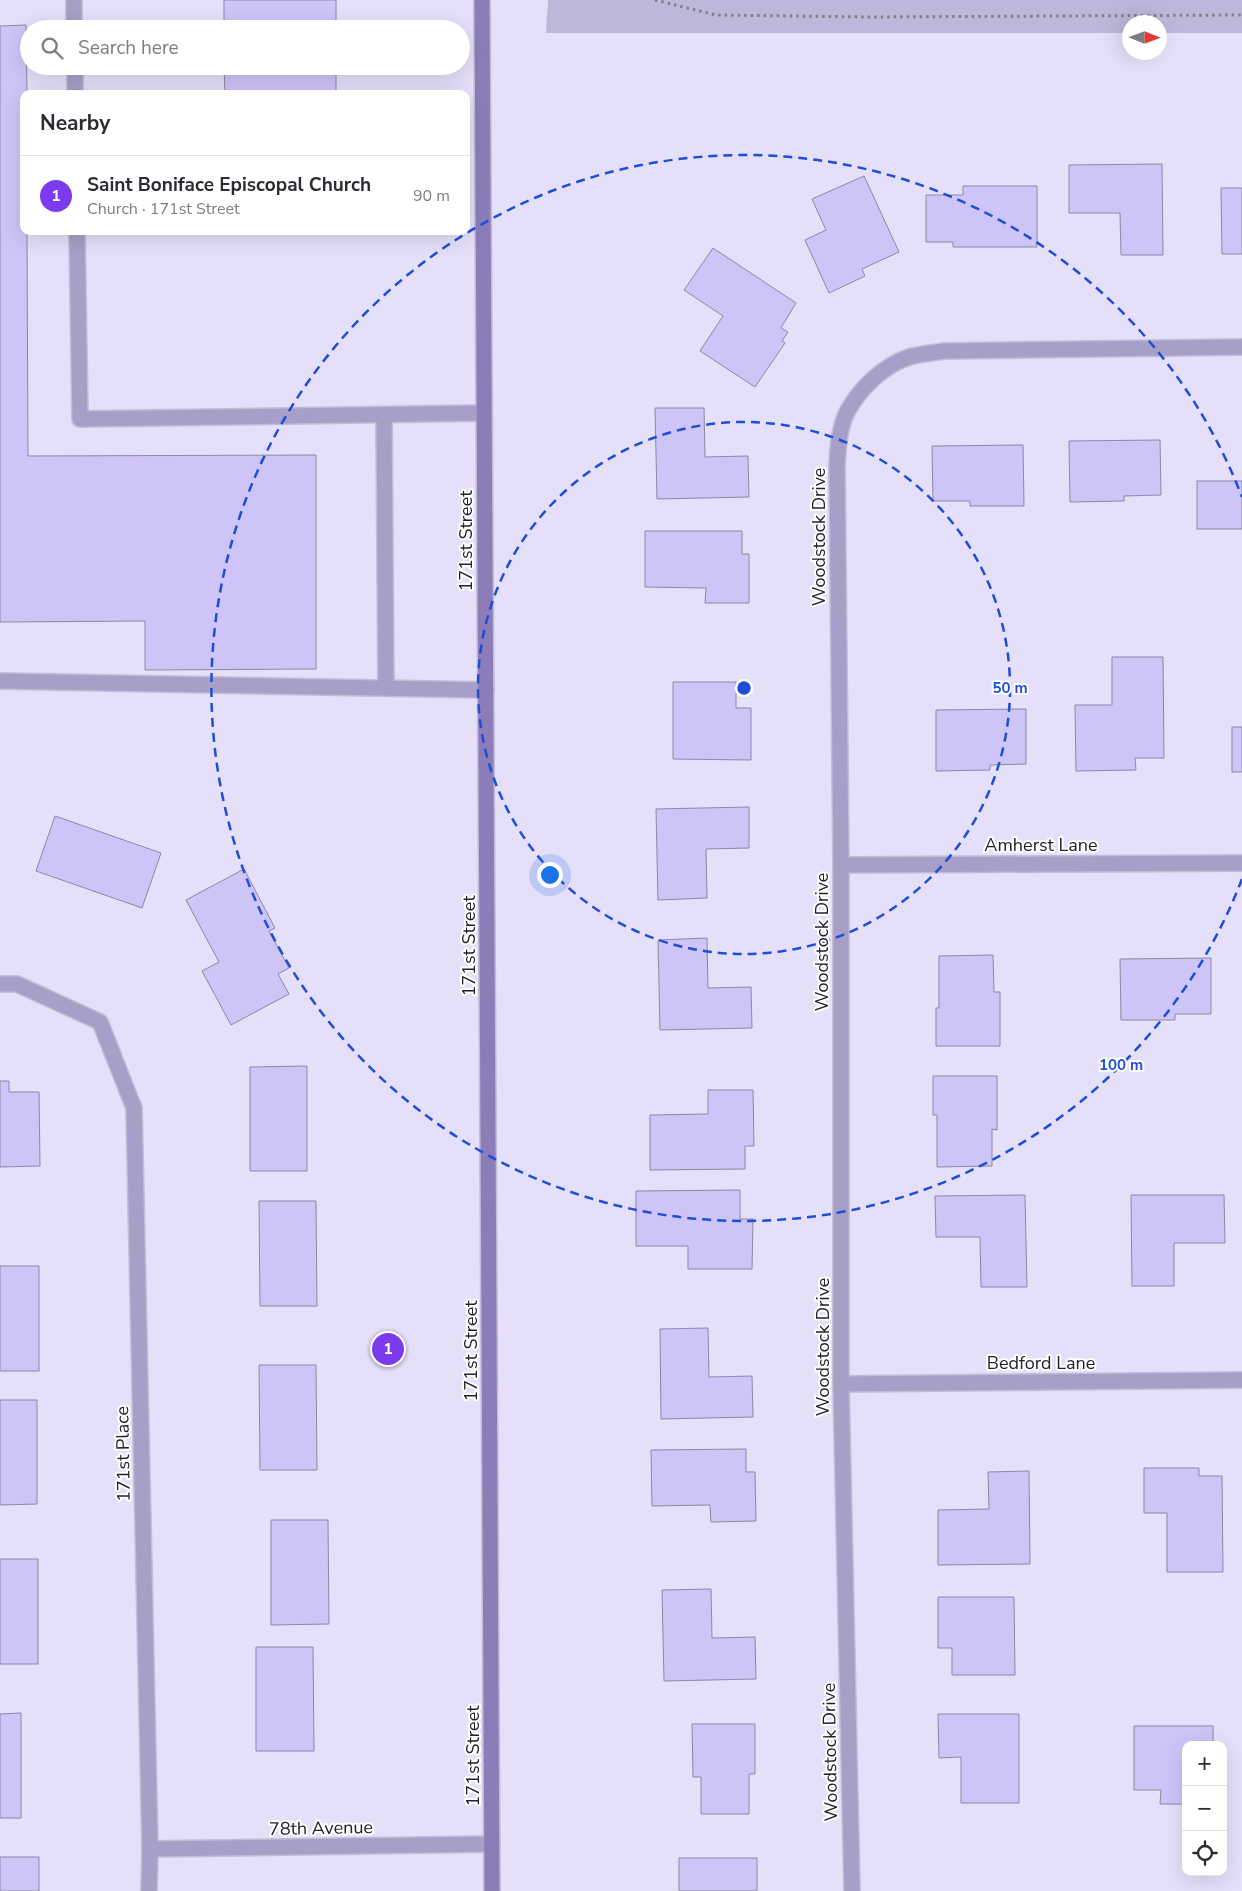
<!DOCTYPE html>
<meta charset="utf-8">
<style>
body{margin:0;font-family:"Nunito Sans",sans-serif;background:#f2f2f3;color:#2b2b33}
.controls{position:absolute;right:15px;bottom:15px;display:grid;overflow:hidden;border-radius:10px;box-shadow:0 5px 20px #0002}
.controls button{width:45px;height:45px;display:grid;place-items:center;padding:0;border:0;border-bottom:1px solid #e1e1e2;background:#fff;color:#2b2b33;font:25px sans-serif}
.compass{position:absolute;left:1122px;top:15px;width:45px;height:45px;border-radius:50%;background:#fff;box-shadow:0 5px 20px #0002;rotate:91deg}
.you{position:absolute;left:549px;top:874px;width:18px;height:18px;margin:-12px;border:4px solid #fff;border-radius:50%;background:#1a73e8;box-shadow:0 0 0 8px #1a73e833}
.badge{display:grid;place-items:center;width:32px;height:32px;border-radius:50%;background:#7c3aed;color:#fff;font-size:16px;font-weight:700}
.pin{position:absolute;translate:-50% -50%;border:2px solid #fff;box-shadow:0 1px 5px #0006}
.list{margin:0;padding:0;list-style:none}
h2{display:flex;justify-content:space-between;align-items:center;height:65px;margin:0;padding:0 20px;font-size:21px}
h2 small{font-size:16px;font-weight:400;color:#7c7c81}
.list li{display:grid;grid-template-columns:32px 1fr auto;gap:15px;align-items:center;box-sizing:border-box;height:80px;padding:0 20px;border-top:1px solid #e1e1e2}
.list b{display:block;font-size:19px;white-space:nowrap}
.list p{margin:0;font-size:16px;white-space:nowrap;color:#7c7c81}
.list em{font-size:16px;font-style:normal;color:#7c7c81}
.icon{flex:none;width:28px;height:28px;fill:none;stroke:currentColor;stroke-width:2;stroke-linecap:round;stroke-linejoin:round}
.map{position:relative;flex:none;width:1242px;height:1891px;overflow:hidden}
.search{position:absolute;background:#fff;box-shadow:0 5px 20px #0002;left:20px;top:20px;width:450px;height:55px;display:flex;align-items:center;gap:12px;box-sizing:border-box;padding:0 18px;border-radius:28px;color:#7c7c81;font-size:19px}
.panel{position:absolute;background:#fff;box-shadow:0 5px 20px #0002;left:20px;top:90px;width:450px;height:145px;border-radius:10px}
.map>svg:first-child{display:block}
.green{fill:#bfb7da}
.building{fill:#cfc4f8;stroke:#8d88a0}
.lines{fill:none;stroke-linecap:round;stroke-linejoin:round}
.lane-casing{stroke:#c2bdd5;stroke-width:18}
.street-casing{stroke:#c2bdd5;stroke-width:18}
.secondary-casing{stroke:#c2bdd5;stroke-width:18}
.path{stroke:#827e90;stroke-width:3;stroke-dasharray:2.5 4;stroke-linecap:butt}
.lane{stroke:#a89fc8;stroke-width:15}
.street{stroke:#a89fc8;stroke-width:15}
.secondary{stroke:#8c7db9;stroke-width:15}
.ring{fill:none;stroke:#1d4ed8;stroke-width:2.5;stroke-dasharray:9 6}
.labels{text-anchor:middle;stroke-width:4;stroke-linejoin:round;paint-order:stroke}
.street-label{font-size:18px;fill:#22202a;stroke:#fff}
.centre{fill:#1d4ed8;stroke:#fff;stroke-width:2.5}
.ring-label{font-size:15px;text-anchor:middle;font-weight:bold;fill:#1d4ed8;stroke:#fff;stroke-width:4;stroke-linejoin:round;paint-order:stroke}
</style>
<div class="map">
<svg width="1242" height="1891" viewBox="0 0 1242 1891">
<rect width="100%" height="100%" fill="#e5dffa"/>
<path class="green" d="M548 0H1242V33H1160V22H1130L1129 33H546Z"/>
<g class="building">
<rect x="224" y="0" width="112" height="29"/>
<path d="M26 25 27 94H24V231H27L28 456 316 455V669L145 670V621L0 622V26Z"/>
<path d="M224 66H336V94H225Z"/>
<path d="M1162 164 1163 255H1121L1120 213H1069V165Z"/>
<path d="M864 176 899 252 862 269 865 276 829 293 805 240 826 230 812 199Z"/>
<path d="M963 186H1037V247H953V242H926V195H963Z"/>
<path d="M1221 188H1242V254H1222Z"/>
<path d="M713 248 796 303 781 328 788 332 782 341 785 343 755 387 700 351 723 316 684 290Z"/>
<path d="M655 408H704L705 457 748 456 749 497 657 499Z"/>
<path d="M1160 440 1161 495 1124 496V501L1070 502 1069 441Z"/>
<path d="M1023 445 1024 506H970V501H933L932 446Z"/>
<rect x="1197" y="481" width="45" height="48"/>
<path d="M645 531H742V554H749V603H705L706 588 645 587Z"/>
<path d="M1112 657H1163L1164 758H1135L1136 770 1076 771 1075 705H1112Z"/>
<path d="M673 682H736V708H751V760L673 759Z"/>
<path d="M1026 709V764L990 765V770L936 771V710Z"/>
<rect x="1232" y="727" width="10" height="45"/>
<path d="M749 807V848L706 849 707 898 658 900 656 809Z"/>
<path d="M55 816 161 853 142 908 36 871Z"/>
<path d="M244 869 275 928 269 931 289 968 278 974 289 994 231 1025 202 971 219 962 186 900Z"/>
<path d="M707 938 708 988 751 987 752 1028 660 1030 658 940Z"/>
<path d="M993 955 994 992H1000V1046H936V1008H939V956Z"/>
<path d="M1211 958V1014H1175V1020H1121L1120 959Z"/>
<path d="M307 1066V1171H250V1067Z"/>
<path d="M933 1076H997V1130L992 1129V1166L937 1167V1115H933Z"/>
<path d="M0 1081H9V1092H39L40 1166 0 1167Z"/>
<path d="M708 1090H753L754 1146H745V1169L650 1170V1115L708 1114Z"/>
<path d="M740 1190V1219H753L752 1269H688V1246H636V1191Z"/>
<path d="M1025 1195 1027 1287H981L980 1237H936L935 1196Z"/>
<path d="M1131 1195H1224L1225 1243H1174V1286H1132Z"/>
<path d="M259 1201H316L317 1306H260Z"/>
<rect x="0" y="1266" width="39" height="105"/>
<path d="M708 1328 709 1377 752 1376 753 1417 661 1419 660 1329Z"/>
<path d="M259 1365H316L317 1470H260Z"/>
<path d="M0 1400H37V1504L0 1505Z"/>
<path d="M746 1449V1472H755L756 1521 711 1522 710 1505 652 1506 651 1450Z"/>
<path d="M1144 1468H1199V1476H1222L1223 1572H1167V1513H1144Z"/>
<path d="M1029 1471 1030 1564 938 1565V1510L989 1509 988 1472Z"/>
<path d="M271 1520H328L329 1624 271 1625Z"/>
<rect x="0" y="1559" width="38" height="105"/>
<path d="M711 1589 712 1638 755 1637 756 1679 664 1681 662 1590Z"/>
<path d="M938 1597H1014L1015 1675H952V1648H938Z"/>
<path d="M256 1647H313L314 1751H256Z"/>
<path d="M21 1713V1818H0V1714Z"/>
<path d="M938 1714H1019V1803H961V1757L939 1758Z"/>
<path d="M692 1724H755V1774H749V1814H701V1777H693Z"/>
<path d="M1134 1726H1213V1745H1186V1804H1160L1161 1790H1134Z"/>
<rect x="0" y="1857" width="39" height="34"/>
<rect x="679" y="1858" width="78" height="33"/>
</g>
<g class="lines">
<defs>
<g id="lane">
<path d="M74 0V29"/>
<path d="M75 66V94"/>
<path d="M77 231 80 419 484 413"/>
<path d="M384 415 386 688"/>
<path d="M0 681 486 690"/>
</g>
<g id="street">
<path d="M841 865 1242 863"/>
<path d="M0 984H17L100 1022 134 1108 150 1849 149 1891"/>
<path d="M841 1384 1242 1380"/>
<path d="M150 1849 492 1844"/>
<path d="M852 1891 841 1384V865L837 465C838 448 839 428 847 412 860 388 883 366 909 357 920 354 933 353 944 351L1242 347"/>
</g>
<path id="secondary" d="M482 0 492 1891"/>
</defs>
<use href="#lane" class="lane-casing"/>
<use href="#street" class="street-casing"/>
<use href="#secondary" class="secondary-casing"/>
<path class="path" d="M655 0 716 15 870 17 1242 15"/>
<use href="#lane" class="lane"/>
<use href="#street" class="street"/>
<use href="#secondary" class="secondary"/>
</g>
<g class="ring">
<circle cx="744" cy="688" r="266"/>
<path d="M1242 879A533 533 0 1 1 1242 497"/>
</g>
<g class="labels">
<g class="street-label">
<text transform="translate(819 537) rotate(-90)" y="6">Woodstock Drive</text>
<text transform="translate(466 541) rotate(-90)" y="6">171st Street</text>
<text x="1041" y="851">Amherst Lane</text>
<text transform="translate(822 942) rotate(-90)" y="6">Woodstock Drive</text>
<text transform="translate(469 946) rotate(-90)" y="6">171st Street</text>
<text transform="translate(823 1347) rotate(-90)" y="6">Woodstock Drive</text>
<text transform="translate(471 1351) rotate(-90)" y="6">171st Street</text>
<text x="1041" y="1369">Bedford Lane</text>
<text transform="translate(123 1454) rotate(-91)" y="6">171st Place</text>
<text transform="translate(830 1752) rotate(-91)" y="6">Woodstock Drive</text>
<text transform="translate(473 1756) rotate(-90)" y="6">171st Street</text>
<text transform="translate(321 1828) rotate(-1)" y="6">78th Avenue</text>
</g>
</g>
<circle cx="744" cy="688" r="8" class="centre"/>
<g class="ring-label">
<text x="1010" y="693">50 m</text>
<text x="1121" y="1070">100 m</text>
</g>
</svg>
<div class="controls">
<button>+</button>
<button>−</button>
<button><svg class="icon" aria-label="locate" viewBox="0 0 24 24"><circle cx="12" cy="12" r="6"/><path d="M12 2v4M12 18v4M2 12h4M18 12h4"/></svg></button>
</div>
<svg class="compass" viewBox="-18 -18 36 36"><path d="M0-13l5 13h-10z" fill="#e53935"/><path d="M0 13l5-13h-10z" fill="#7c7c81"/></svg>
<div class="you"></div>
<div class="pin badge" style="left:388px;top:1349px">1</div>
<div class="search"><svg class="icon" aria-label="search" viewBox="0 0 24 24"><circle cx="10" cy="10" r="6"/><path d="M15 15l6 6"/></svg>Search here</div>
<section class="panel">
<h2>Nearby<small></small></h2>
<ul class="list">
<li><span class="badge">1</span><div><b>Saint Boniface Episcopal Church</b><p>Church · 171st Street</p></div><em>90 m</em></li>
</ul>
</section>
</div>
